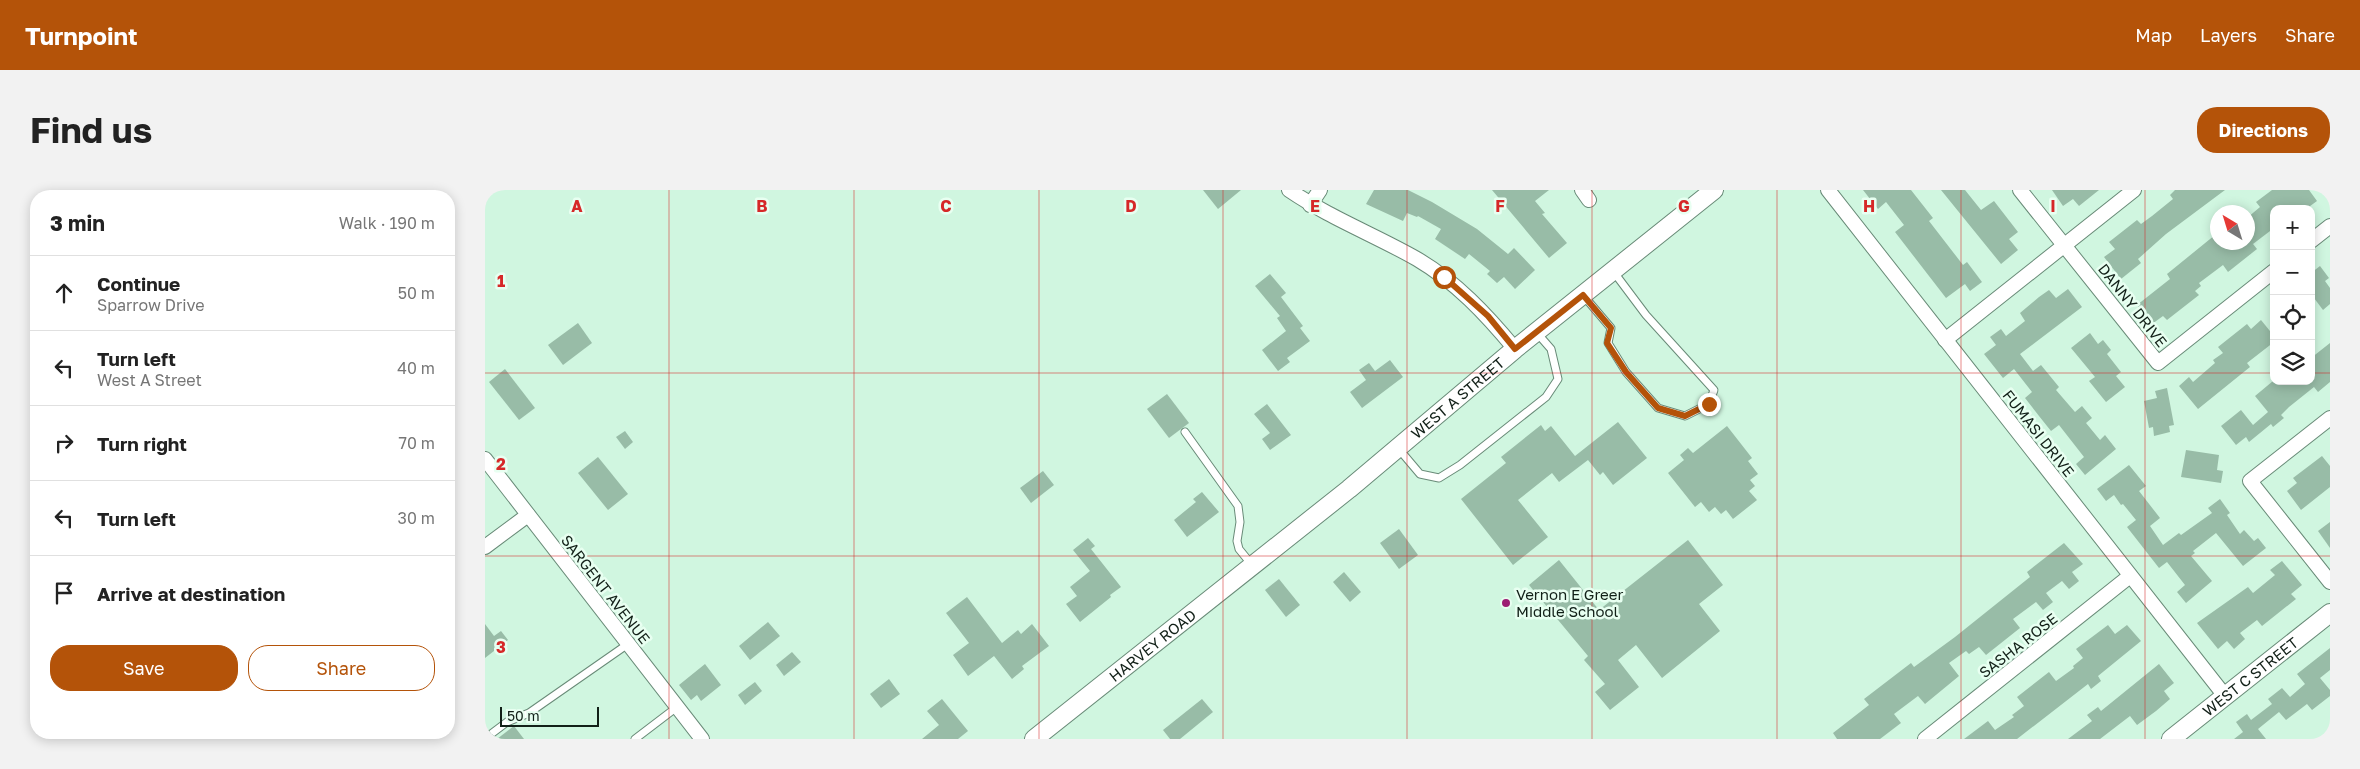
<!DOCTYPE html>
<html lang="en">
<head>
<meta charset="utf-8">
<style>
  body { margin:0; font-family:"Golos Text",sans-serif; background:#f2f2f2; color:#222 }
  .controls { position:absolute; right:15px; top:15px; display:grid; overflow:hidden; border-radius:10px; box-shadow:0 2px 12px #0003 }
  .controls button { width:45px; height:45px; display:grid; place-items:center; padding:0; border:0; border-bottom:1px solid #e0e0e0; background:#fff; color:#222; font:25px sans-serif }
  .compass { position:absolute; left:1725px; top:15px; width:45px; height:45px; border-radius:50%; background:#fff; box-shadow:0 2px 12px #0003; rotate:322deg }
  .scale { position:absolute; left:15px; bottom:12px; width:99px; box-sizing:border-box; padding-left:5px; border:2px solid #122018; border-top:0; font-size:14px; line-height:18px; white-space:nowrap; color:#122018; -webkit-text-stroke:4px #e8fff1; paint-order:stroke }
  .stop { position:absolute; width:15px; height:15px; margin:-11px; border:4px solid #b45309; border-radius:50%; background:#fff }
  .stop.end { background:#b45309; border-color:#fff; box-shadow:0 1px 5px #0008 }
  .list { margin:0; padding:0; list-style:none }
  h2 { display:flex; justify-content:space-between; align-items:center; height:65px; margin:0; padding:0 20px; font-size:21px }
  h2 small { font-size:16px; font-weight:400; color:#767676 }
  .list li { display:grid; grid-template-columns:32px 1fr auto; gap:15px; align-items:center; box-sizing:border-box; height:75px; padding:0 20px; border-top:1px solid #e0e0e0 }
  .list b { display:block; font-size:19px; white-space:nowrap }
  .list p { margin:0; font-size:16px; white-space:nowrap; color:#767676 }
  .list em { font-size:16px; font-style:normal; color:#767676 }
  .actions { display:flex; gap:10px; padding:15px 20px }
  .actions a { flex:1; padding:11px 0; border:1px solid #b45309; border-radius:20px; text-align:center; font-size:18px; color:#b45309 }
  .actions .main { background:#b45309; color:#fff }
  .icon { flex:none; width:28px; height:28px; fill:none; stroke:currentColor; stroke-width:2; stroke-linecap:round; stroke-linejoin:round }
  .map { position:relative; flex:none; width:1845px; height:549px; overflow:hidden; border-radius:20px }
  header { display:flex; align-items:center; gap:30px; box-sizing:border-box; height:70px; padding:0 25px; background:#b45309; color:#fff }
  header strong { font-size:24px }
  nav { display:flex; gap:28px; margin-inline-start:auto; font-size:18px }
  .intro { display:flex; align-items:center; justify-content:space-between; box-sizing:border-box; height:120px; padding:0 30px }
  h1 { margin:0; font-size:35px }
  .button { padding:12px 22px; border-radius:20px; background:#b45309; color:#fff; font-size:18px; font-weight:700 }
  main { display:flex; gap:30px; padding:0 30px }
  aside { flex:1; background:#fff; border-radius:20px; box-shadow:0 2px 12px #0003 }
  .map>svg:first-child { display:block }
  .building { fill:#98bca7 }
  .lines { fill:none; stroke-linecap:round; stroke-linejoin:round }
  .service-casing { stroke:#698b78; stroke-width:9 }
  .minor-casing { stroke:#698b78; stroke-width:16 }
  .tertiary-casing { stroke:#698b78; stroke-width:20 }
  .service { stroke:#fff; stroke-width:7 }
  .minor { stroke:#fff; stroke-width:14 }
  .tertiary { stroke:#fff; stroke-width:18 }
  .route { stroke:#b45309; stroke-width:6 }
  .grid { fill:none; stroke:#d62828; stroke-width:1; stroke-opacity:0.55 }
  .poi-dot { fill:#9c1d73; stroke:#e8fff1; stroke-width:2 }
  .labels { text-anchor:middle; dominant-baseline:central; stroke-width:5; stroke-linejoin:round; paint-order:stroke }
  .street-label { font-size:15px; fill:#122018; stroke:#e8fff1 }
  .poi-label { font-size:15px; fill:#122018; stroke:#e8fff1; text-anchor:start }
  .grid-label { font-size:16px; text-anchor:middle; font-weight:bold; fill:#d62828; stroke:#e8fff1; stroke-width:5; stroke-linejoin:round; paint-order:stroke }
</style>
</head>
<body>
<header>
<strong>Turnpoint</strong>
<nav><a>Map</a><a>Layers</a><a>Share</a></nav>
</header>
<div class="intro"><h1>Find us</h1><a class="button">Directions</a></div>
<main>
<aside>
<h2>3 min<small>Walk · 190 m</small></h2>
<ul class="list">
<li><svg class="icon" aria-label="ahead" viewBox="0 0 24 24"><path d="M12 20V5M6 11l6-6 6 6"/></svg><div><b>Continue</b><p>Sparrow Drive</p></div><em>50 m</em></li>
<li><svg class="icon" aria-label="left" viewBox="0 0 24 24"><path d="M17 20v-9H6M10 6l-5 5 5 5"/></svg><div><b>Turn left</b><p>West A Street</p></div><em>40 m</em></li>
<li><svg class="icon" aria-label="right" viewBox="0 0 24 24"><path d="M7 20v-9h11M14 6l5 5-5 5"/></svg><div><b>Turn right</b></div><em>70 m</em></li>
<li><svg class="icon" aria-label="left" viewBox="0 0 24 24"><path d="M17 20v-9H6M10 6l-5 5 5 5"/></svg><div><b>Turn left</b></div><em>30 m</em></li>
<li><svg class="icon" aria-label="arrive" viewBox="0 0 24 24"><path d="M6 21V4h12l-3 4 3 4H6"/></svg><div><b>Arrive at destination</b></div></li>
</ul>
<div class="actions"><a class="main">Save</a><a>Share</a></div>
</aside>
<div class="map">
<svg width="1845" height="549" viewBox="0 0 1845 549">
  <rect width="100%" height="100%" fill="#d0f6e0"/>
  <g class="building">
    <path d="M718,0H756L733,19Z"/>
    <path d="M889,0H923L947,12L992,39L1023,64L1029,58L1050,80L1030,99L1019,87L1012,93L1002,84L1005,81L984,64L980,69L950,49L956,39L933,26L932,27L922,23L918,31L881,14Z"/>
    <path d="M1007,0H1064L1050,11L1060,23L1057,24L1082,53L1064,68Z"/>
    <path d="M1378,0H1426L1448,28L1444,31L1478,75L1482,72L1497,92L1485,101L1480,94L1461,108L1410,42L1419,35L1401,12L1393,19Z"/>
    <path d="M1456,0H1480L1496,20L1509,11L1533,42L1524,49L1533,60L1516,74Z"/>
    <path d="M1567,0H1614L1594,16L1588,9L1578,16Z"/>
    <path d="M1690,0H1740L1681,44L1653,69L1656,73L1636,89L1619,67L1630,59L1624,52L1652,30L1656,34L1667,26L1688,9L1685,5Z"/>
    <path d="M1787,0H1824L1832,11L1821,19H1789V38L1768,54L1772,59L1743,82L1738,75L1714,93L1716,96L1710,101L1714,105L1682,130L1678,126L1667,134L1652,115L1685,89L1682,84L1730,45L1732,52H1762V28L1775,17L1771,12Z"/>
    <path d="M1835,76L1844,88L1840,91L1845,98V114L1838,120L1826,104V83Z"/>
    <path d="M785,84L801,103L796,107L818,136L815,138L825,151L802,168L805,172L793,181L777,160L801,141L792,128L795,126L770,96Z"/>
    <path d="M1583,99L1597,117L1535,164L1548,181L1556,175L1574,197L1571,200L1590,222L1597,216L1607,228L1601,233L1615,250L1620,245L1631,259L1600,285L1591,274L1599,267L1574,235L1566,241L1554,226L1540,208L1547,202L1529,179L1518,188L1499,164L1511,155L1505,147L1516,139L1521,146L1540,131L1535,123L1554,107L1564,100L1571,108Z"/>
    <path d="M1776,130L1789,146V152L1762,173L1765,177L1713,219L1694,196L1704,187L1708,192L1730,173L1728,170L1738,163L1733,157L1762,134L1766,139Z"/>
    <path d="M93,133L107,153L78,175L63,155Z"/>
    <path d="M1605,143L1613,154L1618,150L1626,160L1622,164L1636,182L1631,186L1640,197L1621,212L1604,191L1610,187L1586,158Z"/>
    <path d="M1845,153V192L1833,202L1829,197L1804,217L1796,225L1799,228L1788,237L1786,234L1764,252L1761,247L1751,255L1736,236L1756,220L1768,235L1783,222L1770,206L1788,191H1826V168Z"/>
    <path d="M905,170L918,187L877,218L865,202L881,190L874,180L884,173L890,181Z"/>
    <path d="M20,179L50,218L34,230L4,192Z"/>
    <path d="M1682,198L1689,235L1684,236L1685,242L1669,246L1668,237L1664,238L1659,211L1672,208L1670,201Z"/>
    <path d="M682,204L704,233L684,248L662,219Z"/>
    <path d="M782,214L806,245L785,260L777,249L785,243L769,224Z"/>
    <path d="M1133,232L1162,268L1128,295L1118,282L1115,285L1103,270L1074,292L1067,283L1033,310L1063,347L1028,375L976,309L1021,273L1016,267L1056,235L1060,241L1066,236L1090,266Z"/>
    <path d="M1242,236L1267,268L1263,271L1273,284L1265,290L1270,296L1264,301L1272,310L1248,329L1241,320L1236,324L1230,317L1224,322L1216,312L1210,317L1183,283L1199,270L1195,265L1203,258L1208,263Z"/>
    <path d="M140,241L148,252L140,259L131,247Z"/>
    <path d="M1701,260L1734,265L1732,280L1738,281L1736,293L1696,287Z"/>
    <path d="M1837,266L1845,276V297L1816,320L1802,301L1812,293L1808,288Z"/>
    <path d="M113,267L143,304L123,320L93,283Z"/>
    <path d="M1644,275L1661,296L1654,301L1675,328L1665,336L1678,355L1694,343L1696,345L1727,323L1723,318L1735,309L1745,323L1742,325L1755,344L1759,340L1769,351L1773,348L1781,358L1758,376L1731,343L1708,361L1710,363L1706,366L1727,391L1701,413L1692,402L1700,395L1682,372L1674,378L1642,337L1651,330L1638,314L1636,315L1629,305L1621,311L1612,299Z"/>
    <path d="M558,281L569,295L546,313L535,298Z"/>
    <path d="M717,302L734,322L702,347L689,330L711,312L708,309Z"/>
    <path d="M1845,332V358L1833,341Z"/>
    <path d="M914,339L933,365L914,379L895,353Z"/>
    <path d="M603,348L610,356L606,359L636,397L625,405L626,407L595,432L581,414L592,406L585,397L605,381L588,360Z"/>
    <path d="M1203,350L1238,395L1214,414L1235,441L1177,488L1151,455L1133,470L1154,497L1125,520L1110,502L1120,494L1099,470L1103,466L1044,395L1074,370L1114,420Z"/>
    <path d="M1579,353L1598,374L1587,382L1594,391L1584,399L1577,391L1561,403L1568,412L1558,420L1551,412L1528,429L1535,438L1501,465L1494,457L1484,464L1481,461L1464,473L1474,486L1440,514L1433,506L1409,524L1416,533L1395,549H1352L1348,543L1384,515L1379,509L1426,473L1429,477L1470,447L1545,387L1542,382Z"/>
    <path d="M1797,371L1817,395L1806,404L1811,409L1777,436L1772,430L1755,443L1760,449L1749,459L1742,451L1733,459L1712,433L1763,397L1768,403L1790,385L1785,380Z"/>
    <path d="M859,382L876,402L865,412L848,392Z"/>
    <path d="M794,389L815,415L801,427L780,400Z"/>
    <path d="M482,407L517,453L533,440L536,444L547,434L564,456L537,476L539,479L527,489L509,466L483,486L468,465L484,453L461,423Z"/>
    <path d="M283,432L295,446L265,470L254,456Z"/>
    <path d="M0,434L9,446L16,441L23,450L0,468Z"/>
    <path d="M1623,435L1630,444L1642,435L1656,451L1613,486L1616,491L1606,499L1603,494L1532,549H1479L1503,531L1510,540L1529,527L1527,525L1539,516L1532,507L1564,482L1571,491L1589,478L1588,476L1598,468L1591,459Z"/>
    <path d="M1845,458V480L1835,488L1845,500V506L1827,520L1822,514L1801,530L1794,522L1773,539L1781,549H1749L1758,542L1751,532L1762,524L1766,530L1787,514L1783,509L1797,498L1805,507L1820,494L1812,484Z"/>
    <path d="M307,462L316,472L299,486L291,475Z"/>
    <path d="M220,474L236,495L216,511L212,505L206,510L194,495Z"/>
    <path d="M1674,474L1689,493L1679,501L1685,509L1671,521L1652,535L1645,526L1615,549H1583L1607,531L1602,525L1613,517L1616,521Z"/>
    <path d="M404,489L415,504L396,518L385,504Z"/>
    <path d="M270,492L277,501L260,515L253,505Z"/>
    <path d="M457,509L483,541L473,549H437L454,535L442,521Z"/>
    <path d="M717,509L728,522L695,549H685L678,540Z"/>
    <path d="M29,536L39,549H12Z"/>
  </g>
  <g class="lines">
    <defs>
      <g id="service">
        <path d="M1098,105L1126,138L1123,153L1141,182L1173,218L1200,226L1224,214L1229,200L1161,125L1128,81"/>
        <path d="M700,242L753,316L755,332L752,351L754,359L767,375"/>
        <path d="M913,258L935,284L954,288L975,275L1061,207L1073,189L1066,159L1052,143"/>
        <path d="M2,547L22,532L44,523L143,454"/>
        <path d="M150,549L192,517"/>
      </g>
      <g id="minor">
        <path d="M804,0C845,28 890,45 932,69C971,92 1001,124 1030,159"/>
        <path d="M1097,0L1104,10"/>
        <path d="M1343,0L1740,506"/>
        <path d="M1535,0L1673,173L1789,81"/>
        <path d="M825,15L835,0"/>
        <path d="M1826,51L1845,36"/>
        <path d="M1460,150L1649,0"/>
        <path d="M1845,228L1765,291L1845,392"/>
        <path d="M0,269L217,549"/>
        <path d="M0,357L43,325"/>
        <path d="M1440,549L1645,386"/>
      </g>
      <g id="tertiary">
        <path id="s1" d="M549,549L864,299L1030,159L1229,0"/>
        <path id="s2" d="M1686,549L1845,423"/>
      </g>
    </defs>
    <use href="#service" class="service-casing"/>
    <use href="#minor" class="minor-casing"/>
    <use href="#tertiary" class="tertiary-casing"/>
    <use href="#service" class="service"/>
    <use href="#minor" class="minor"/>
    <use href="#tertiary" class="tertiary"/>
  </g>
  <g class="lines">
    <path class="route" d="M959,87L1003,126L1030,159L1098,105L1126,138L1122,153L1141,182L1173,218L1200,226L1224,214"/>
  </g>
  <path class="grid" d="M184,0V549M369,0V549M554,0V549M738,0V549M922,0V549M1107,0V549M1292,0V549M1476,0V549M1660,0V549M0,183H1789M1826,183H1845M0,366H1845"/>
  <circle class="poi-dot" cx="1021" cy="413" r="5"/>
  <g class="labels">
    <g class="street-label">
      <text transform="translate(1648 115) rotate(52)">DANNY DRIVE</text>
      <text stroke="none"><textPath href="#s1" startOffset="544">WEST A STREET</textPath></text>
      <text transform="translate(1554 243) rotate(52)">FUMASI DRIVE</text>
      <text transform="translate(121 399) rotate(52)">SARGENT AVENUE</text>
      <text stroke="none"><textPath href="#s1" startOffset="151">HARVEY ROAD</textPath></text>
      <text transform="translate(1533 455) rotate(-38)">SASHA ROSE</text>
      <text stroke="none"><textPath href="#s2" startOffset="101">WEST C STREET</textPath></text>
    </g>
    <g class="poi-label">
      <text x="1031" y="404">Vernon E Greer<tspan x="1031" dy="17">Middle School</tspan></text>
    </g>
  </g>
  <g class="grid-label">
    <text x="92" y="22">A</text>
    <text x="277" y="22">B</text>
    <text x="461" y="22">C</text>
    <text x="646" y="22">D</text>
    <text x="830" y="22">E</text>
    <text x="1015" y="22">F</text>
    <text x="1199" y="22">G</text>
    <text x="1384" y="22">H</text>
    <text x="1568" y="22">I</text>
    <text x="16" y="97">1</text>
    <text x="16" y="280">2</text>
    <text x="16" y="463">3</text>
  </g>
</svg>
<div class="controls">
<button>+</button>
<button>−</button>
<button><svg class="icon" aria-label="locate" viewBox="0 0 24 24"><circle cx="12" cy="12" r="6"/><path d="M12 2v4M12 18v4M2 12h4M18 12h4"/></svg></button>
<button><svg class="icon" aria-label="layers" viewBox="0 0 24 24"><path d="M12 4l9 5-9 5-9-5zM3 14l9 5 9-5"/></svg></button>
</div>
<svg class="compass" viewBox="-18 -18 36 36"><path d="M0-13l5 13h-10z" fill="#e53935"/><path d="M0 13l5-13h-10z" fill="#767676"/></svg>
<div class="scale">50 m</div>
<div class="stop" style="left:959px;top:87px"></div>
<div class="stop end" style="left:1224px;top:214px"></div>
</div>
</main>
</body>
</html>
